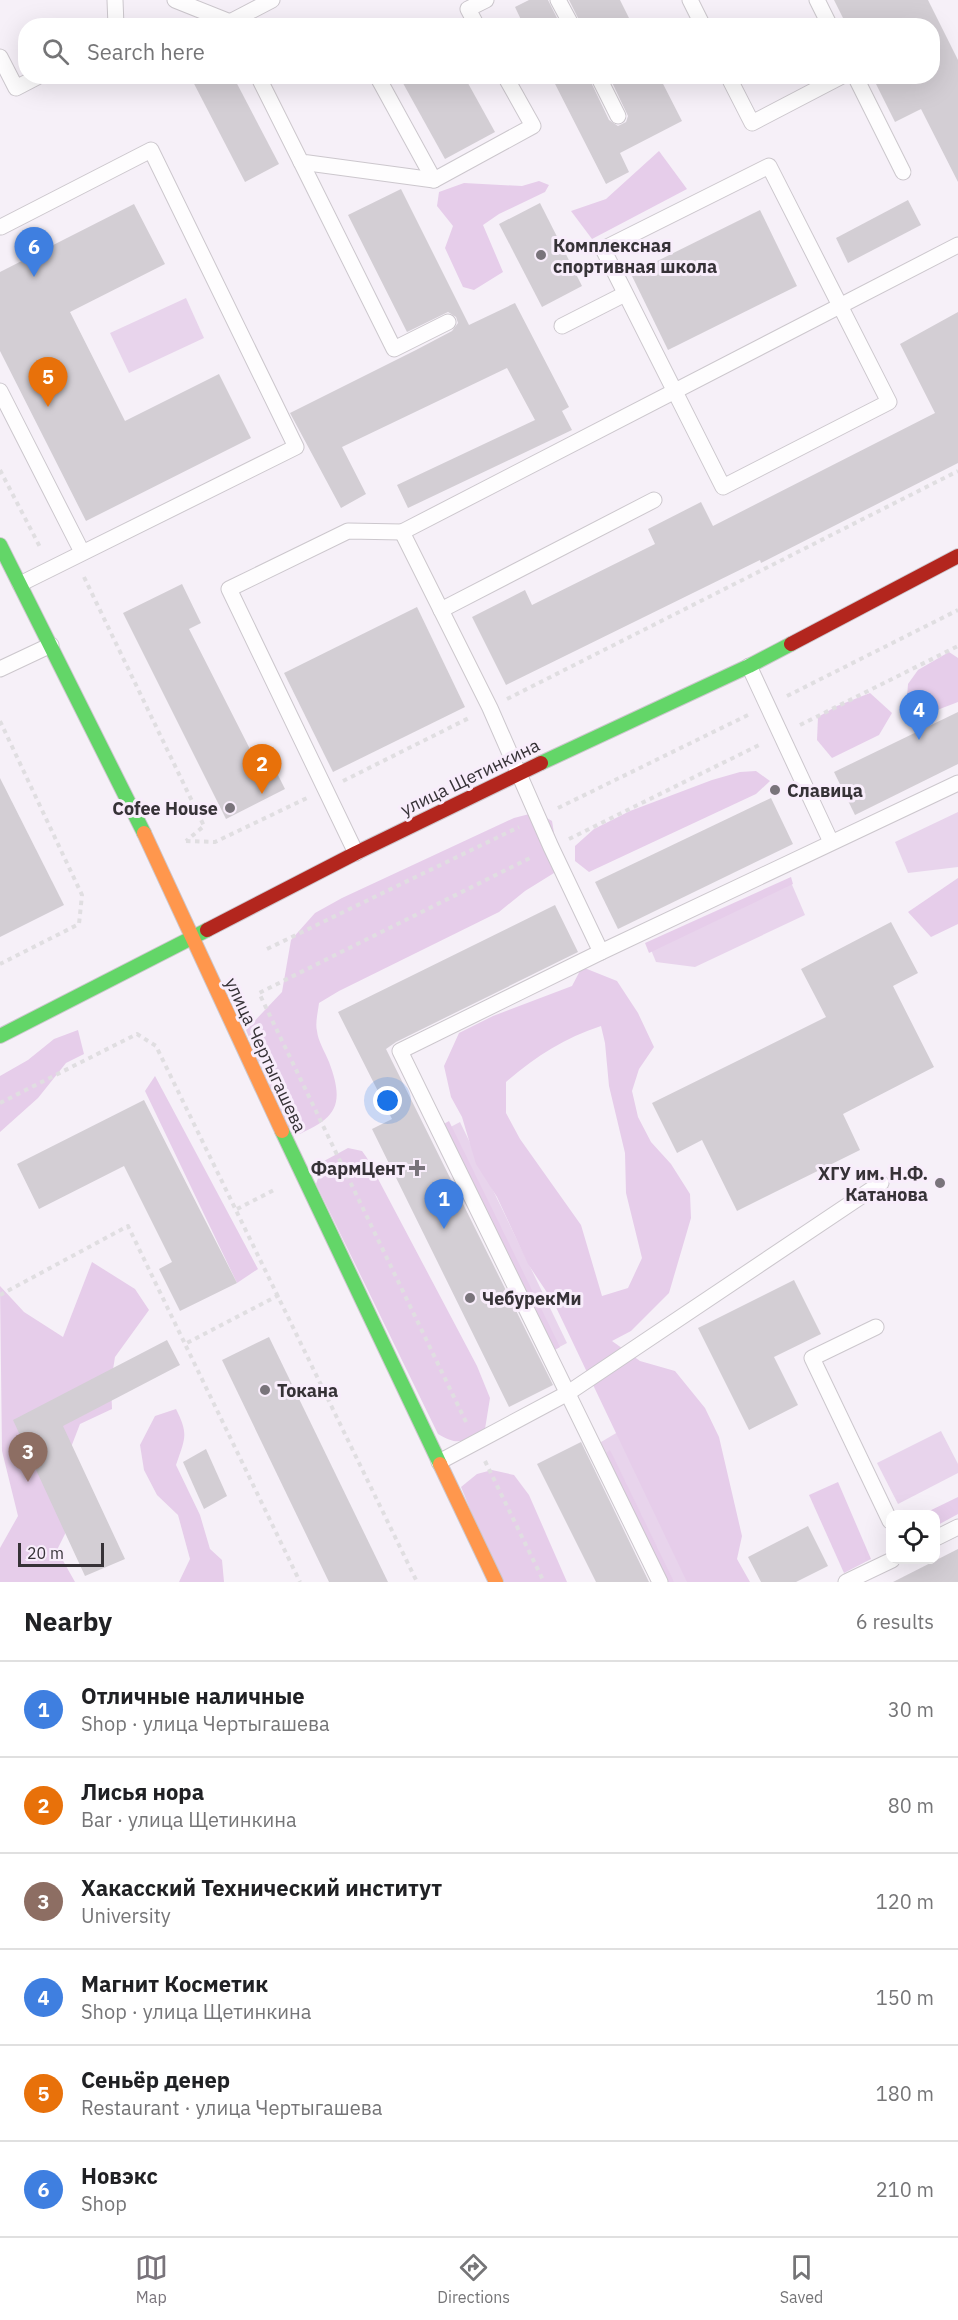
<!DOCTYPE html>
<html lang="en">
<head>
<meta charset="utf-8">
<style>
  body { margin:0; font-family:"IBM Plex Sans",sans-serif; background:#f6f6f6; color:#202124 }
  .controls { position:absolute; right:18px; bottom:18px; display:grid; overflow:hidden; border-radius:12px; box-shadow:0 6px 24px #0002 }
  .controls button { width:54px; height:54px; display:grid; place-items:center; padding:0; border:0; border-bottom:2px solid #e0e0e0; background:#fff; color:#202124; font:30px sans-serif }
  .scale { position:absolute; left:18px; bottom:15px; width:86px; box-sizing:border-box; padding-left:6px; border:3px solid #363237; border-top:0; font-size:16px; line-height:21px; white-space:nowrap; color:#363237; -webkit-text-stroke:4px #f8edfb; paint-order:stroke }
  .you { position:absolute; left:388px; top:1101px; width:21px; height:21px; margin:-15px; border:4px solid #fff; border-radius:50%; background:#1a73e8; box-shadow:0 0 0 9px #1a73e833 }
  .badge { display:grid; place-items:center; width:39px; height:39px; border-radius:50%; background:#79747b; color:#fff; font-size:20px; font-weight:700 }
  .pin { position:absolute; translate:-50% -50px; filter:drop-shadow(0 2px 3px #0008) }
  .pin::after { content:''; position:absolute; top:32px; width:21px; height:18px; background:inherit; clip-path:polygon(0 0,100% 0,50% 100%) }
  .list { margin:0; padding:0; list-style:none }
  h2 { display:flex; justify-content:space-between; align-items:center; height:78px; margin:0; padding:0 24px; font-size:26px }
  h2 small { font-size:20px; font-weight:400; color:#757577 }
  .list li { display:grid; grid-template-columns:39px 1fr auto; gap:18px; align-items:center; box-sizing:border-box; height:96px; padding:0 24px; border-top:2px solid #e0e0e0 }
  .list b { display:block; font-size:22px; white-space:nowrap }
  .list p { margin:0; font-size:20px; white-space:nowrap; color:#757577 }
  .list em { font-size:20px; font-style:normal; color:#757577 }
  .icon { flex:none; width:33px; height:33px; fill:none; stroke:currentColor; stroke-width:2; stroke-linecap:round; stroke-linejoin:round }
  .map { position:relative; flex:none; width:958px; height:1582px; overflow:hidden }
  .search { position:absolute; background:#fff; box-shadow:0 6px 24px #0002; left:18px; right:18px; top:18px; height:66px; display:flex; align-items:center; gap:15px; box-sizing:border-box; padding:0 21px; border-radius:24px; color:#757577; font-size:22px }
  .sheet { height:654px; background:#fff }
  nav { display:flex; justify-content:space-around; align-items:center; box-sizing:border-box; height:84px; border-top:2px solid #e0e0e0; background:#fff; font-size:16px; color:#757577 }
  nav a { display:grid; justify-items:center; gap:3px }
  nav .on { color:#79747b }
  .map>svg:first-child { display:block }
  .green { fill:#e8d4ec }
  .forest { fill:#e6cdea; fill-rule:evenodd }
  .building { fill:#d3ced4 }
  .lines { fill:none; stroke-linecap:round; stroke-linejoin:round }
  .lane-casing { stroke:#ccc7cd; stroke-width:17 }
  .fast-casing { stroke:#ccc7cd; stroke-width:16 }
  .slow-casing { stroke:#ccc7cd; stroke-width:16 }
  .jam-casing { stroke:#ccc7cd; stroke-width:16 }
  .path { stroke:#e0dee1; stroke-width:4; stroke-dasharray:4.5 4.5; stroke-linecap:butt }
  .lane { stroke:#fefdfe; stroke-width:15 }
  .fast { stroke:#63d668; stroke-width:14 }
  .slow { stroke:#ff974d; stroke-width:14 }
  .jam { stroke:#b3261e; stroke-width:14 }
  .poi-dot { fill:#79747b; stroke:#f8edfb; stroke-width:2 }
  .labels { text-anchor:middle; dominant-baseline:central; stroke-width:6; stroke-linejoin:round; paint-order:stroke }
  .poi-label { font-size:18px; font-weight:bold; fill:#363237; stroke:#f8edfb; text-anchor:start }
  .street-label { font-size:18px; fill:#363237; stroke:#f8edfb }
</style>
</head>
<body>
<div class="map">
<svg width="958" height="1582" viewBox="0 0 958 1582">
  <rect width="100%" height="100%" fill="#f6f0f8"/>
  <g class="green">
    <path d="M186,298L204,338L129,373L110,333Z"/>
    <path d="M958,812V867L908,873L895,842Z"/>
    <path d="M790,880L805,915L695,967L656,962L649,945Z"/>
    <path d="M460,1122L567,1343L550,1352L441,1132Z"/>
    <path d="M623,1429L696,1582H664L596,1445Z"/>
    <path d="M941,1431L958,1464V1473L898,1504L877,1463Z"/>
  </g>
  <g class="forest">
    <path d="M659,151L687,189L592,239L571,211L606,199Z"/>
    <path d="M539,181L549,185L545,192L499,214L483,225L503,272L474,290L463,287L445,248L453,226L437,206L439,192L464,183L522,186Z"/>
    <path d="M949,652L958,658V702L919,717L906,710L908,684L918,670Z"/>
    <path d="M870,693L892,713L879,735L832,758L817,740L818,717L837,706Z"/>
    <path d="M756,771L770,781L756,794L589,872L575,861V846L594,829L630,811L712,780L740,772Z"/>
    <path d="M537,812L552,821L556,845L554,873L525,891L499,912L339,991L319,1003C318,1012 315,1023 317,1031C318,1041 325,1052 329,1062C347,1109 333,1120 290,1138L246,1030L282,992L291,940L315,913L342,898L514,818Z"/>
    <path d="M791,877L793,884L649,953L645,943Z"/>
    <path d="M958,878V924L931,937L908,912Z"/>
    <path d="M582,967L617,981L638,1013L654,1047L639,1069L632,1091L638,1117L651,1142L671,1164L690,1194L691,1218L669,1293L631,1331L612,1341L640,1361L675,1371L705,1408L719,1437L742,1536L737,1559L750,1582H687L554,1303L528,1264L497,1197L476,1164L462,1117L451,1097L444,1066L459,1033L493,1016L572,986ZM601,1026L605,1043L609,1086L625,1153L626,1193L642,1258L628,1288L602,1296L581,1225L520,1139L506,1113V1082C535,1057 564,1038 601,1026Z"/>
    <path d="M78,1030L84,1054L66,1063L38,1098L0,1132V1076L28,1060L54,1039Z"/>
    <path d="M155,1076L258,1269L237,1283L145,1091Z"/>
    <path d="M449,1121L560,1347L548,1354L435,1129Z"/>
    <path d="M348,1148L362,1151L367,1158L477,1366L490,1398L485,1429C466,1441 459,1447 438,1434L316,1184L324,1161Z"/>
    <path d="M92,1262L135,1289L149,1310L115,1357L111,1382L112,1409L80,1424L68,1455L77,1510L57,1550L75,1582H0V1548L18,1516L2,1451L0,1286L24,1312L63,1337Z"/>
    <path d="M176,1409C189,1435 185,1438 176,1465L200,1515L210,1549L222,1560L224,1582H179L190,1559L178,1515L157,1495L144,1470L140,1445L155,1416Z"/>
    <path d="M610,1450L674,1582H661L599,1459Z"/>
    <path d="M492,1470L514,1475L529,1495L567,1582H500L461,1487L477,1474Z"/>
    <path d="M838,1482L871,1559L844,1573L809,1495Z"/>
    <path d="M958,1497V1514L936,1526V1514H923Z"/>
  </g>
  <g class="building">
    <path d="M529,0H548L561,26H524L515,7Z"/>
    <path d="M569,0H620L633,26H582Z"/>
    <path d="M834,0H928L958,60V182L921,109L895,122L872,76H933V26H847Z"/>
    <path d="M190,76H233L279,164L245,182Z"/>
    <path d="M399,76H464L495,132L445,159Z"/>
    <path d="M551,76H588L609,120L618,126L626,122L628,116L609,76H659L682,121L620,153L629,172L606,184Z"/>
    <path d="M401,189L469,325L515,303L569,407L562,411L572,430L408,508L397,485L535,420L507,368L342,447L366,494L341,508L290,413L416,350L452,331L458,323L456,317L448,312L407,332L348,215Z"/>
    <path d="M908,200L921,225L848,263L836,238Z"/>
    <path d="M540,203L582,286L542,307L499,224Z"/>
    <path d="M134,204L165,264L70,312L125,421L219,374L251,438L86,521L0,351V272Z"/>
    <path d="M760,210L797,286L668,350L631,274Z"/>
    <path d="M958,312V463L761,563L760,560L506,685L472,617L525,590L532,605L655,544L648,529L701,502L713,526L935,413L900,344Z"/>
    <path d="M182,584L201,623L189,629L255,759L267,753L285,789L226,819L123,613Z"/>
    <path d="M417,607L465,707L333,772L284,673Z"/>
    <path d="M958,712V764L855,815L834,772Z"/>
    <path d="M0,778L64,905L0,937Z"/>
    <path d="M771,798L793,844L618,929L595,882Z"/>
    <path d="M555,905L578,952L396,1042L386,1049L553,1385L509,1407L372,1129L392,1119L338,1012Z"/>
    <path d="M891,922L918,973L893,986L934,1067L843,1114L860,1150L737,1211L702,1140L677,1153L652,1103L826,1017L801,969Z"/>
    <path d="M144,1100L237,1283L180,1311L159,1269L172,1262L124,1166L39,1209L17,1164Z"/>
    <path d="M794,1280L821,1334L774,1357L798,1405L749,1430L698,1328Z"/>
    <path d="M269,1337L388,1582H329L222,1360Z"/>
    <path d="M167,1340L180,1365L63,1426L125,1559L85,1576L13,1420Z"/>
    <path d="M581,1442L649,1582H596L537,1464Z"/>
    <path d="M206,1449L227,1496L204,1509L183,1462Z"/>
    <path d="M808,1526L828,1566L796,1582H761L748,1557Z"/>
    <path d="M958,1549V1582H893Z"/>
  </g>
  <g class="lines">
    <defs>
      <g id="lane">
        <path d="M115,0L116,26"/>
        <path d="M175,0L230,22L232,26"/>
        <path d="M558,0L572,26"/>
        <path d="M690,0L703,26"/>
        <path d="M817,0L830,26"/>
        <path d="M230,22L272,0"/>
        <path d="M477,26L468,9L486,0"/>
        <path d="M0,57L16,88L39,76"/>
        <path d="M258,76L301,162L434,180L533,126L505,76"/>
        <path d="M377,76L434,180"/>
        <path d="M598,76L618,116"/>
        <path d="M728,76L752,123L842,76"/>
        <path d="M855,76L903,172"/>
        <path d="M301,162L394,349L448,322"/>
        <path d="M769,166L889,402L723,487L603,249Z"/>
        <path d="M1,227L151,150L296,447L20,584"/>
        <path d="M562,326L625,294"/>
        <path d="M0,391L82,552"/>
        <path d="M441,610L654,500"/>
        <path d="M749,666L831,842"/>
        <path d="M0,669L51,645"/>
        <path d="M356,853L229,589L348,531L402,532"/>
        <path d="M601,952L551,847L490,708L402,532L958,245"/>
        <path d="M876,1327L812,1358L890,1521"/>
        <path d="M439,1462L568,1393L881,1183"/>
        <path d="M936,1538L958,1527"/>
        <path d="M660,1582L400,1051L601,952L958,783"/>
        <path d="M846,1582L892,1560"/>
      </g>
      <g id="fast">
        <path d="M0,545L144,833"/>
        <path d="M541,763L749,666L791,644"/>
        <path d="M0,1036L207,930"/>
        <path d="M282,1131L440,1464"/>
      </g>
      <g id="slow">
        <path d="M144,833L282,1131"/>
        <path d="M440,1464L496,1582"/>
      </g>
      <g id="jam">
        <path d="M791,644L958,556"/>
        <path d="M207,930L356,853L541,763"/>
      </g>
    </defs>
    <use href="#lane" class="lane-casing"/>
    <use href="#fast" class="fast-casing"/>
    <use href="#slow" class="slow-casing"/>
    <use href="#jam" class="jam-casing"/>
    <g class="path">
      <path d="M0,470L41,549"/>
      <path d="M84,577L204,826L186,841"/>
      <path d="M787,696L958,610"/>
      <path d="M507,699L958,471"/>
      <path d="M0,721L82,895L79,924L0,964"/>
      <path d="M800,725L958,646"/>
      <path d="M343,781L471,717"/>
      <path d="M558,808L748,715"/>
      <path d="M569,839L761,744"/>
      <path d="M186,841L215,842L307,798"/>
      <path d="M267,949L519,827"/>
      <path d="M0,1103L137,1034L156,1046L417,1582"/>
      <path d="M237,1209L276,1189"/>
      <path d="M0,1295L128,1226L185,1344"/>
      <path d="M279,1295L185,1344L300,1582"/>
      <path d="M466,1422L259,993L532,857"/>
      <path d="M485,1461L544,1582"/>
    </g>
    <use href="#lane" class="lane"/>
    <use href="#fast" class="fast"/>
    <use href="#slow" class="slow"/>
    <use href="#jam" class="jam"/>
  </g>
  <g class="poi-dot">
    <circle cx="541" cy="255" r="6"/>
    <circle cx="775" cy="790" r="6"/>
    <circle cx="230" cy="808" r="6"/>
    <path d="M414 1159h6v6h6v6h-6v6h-6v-6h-6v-6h6z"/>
    <circle cx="940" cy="1183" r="6"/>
    <circle cx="470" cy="1298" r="6"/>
    <circle cx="265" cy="1390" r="6"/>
  </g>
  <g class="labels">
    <g class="poi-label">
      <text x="553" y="245">Комплексная<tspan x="553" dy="21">спортивная школа</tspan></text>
      <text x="787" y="790">Славица</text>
      <text x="218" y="808" text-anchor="end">Cofee House</text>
      <text x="405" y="1168" text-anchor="end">ФармЦент</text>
      <text x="928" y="1173" text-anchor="end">ХГУ им. Н.Ф.<tspan x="928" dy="21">Катанова</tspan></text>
      <text x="482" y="1298">ЧебурекМи</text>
      <text x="277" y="1390">Токана</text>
    </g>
    <g class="street-label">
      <text transform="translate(470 777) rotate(-26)">улица Щетинкина</text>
      <text transform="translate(266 1055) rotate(65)">улица Чертыгашева</text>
    </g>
  </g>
</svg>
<div class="controls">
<button><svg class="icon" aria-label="locate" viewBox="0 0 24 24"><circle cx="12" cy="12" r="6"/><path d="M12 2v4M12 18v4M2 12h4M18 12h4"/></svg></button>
</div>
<div class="scale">20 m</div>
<div class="you"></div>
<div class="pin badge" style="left:444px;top:1229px;background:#3f7fe0">1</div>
<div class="pin badge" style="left:262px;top:794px;background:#e8710a">2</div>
<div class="pin badge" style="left:28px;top:1482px;background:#8d6e63">3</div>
<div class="pin badge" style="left:919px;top:740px;background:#3f7fe0">4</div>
<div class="pin badge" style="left:48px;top:407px;background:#e8710a">5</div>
<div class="pin badge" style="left:34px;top:277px;background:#3f7fe0">6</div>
<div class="search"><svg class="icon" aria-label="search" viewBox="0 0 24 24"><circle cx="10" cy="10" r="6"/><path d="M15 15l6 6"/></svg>Search here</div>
</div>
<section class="sheet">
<h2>Nearby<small>6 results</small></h2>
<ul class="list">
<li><span class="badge" style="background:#3f7fe0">1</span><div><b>Отличные наличные</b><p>Shop · улица Чертыгашева</p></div><em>30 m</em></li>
<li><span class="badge" style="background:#e8710a">2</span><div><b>Лисья нора</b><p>Bar · улица Щетинкина</p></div><em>80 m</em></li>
<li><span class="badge" style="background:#8d6e63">3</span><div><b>Хакасский Технический институт</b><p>University</p></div><em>120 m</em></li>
<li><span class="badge" style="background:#3f7fe0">4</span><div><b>Магнит Косметик</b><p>Shop · улица Щетинкина</p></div><em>150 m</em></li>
<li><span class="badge" style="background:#e8710a">5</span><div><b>Сеньёр денер</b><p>Restaurant · улица Чертыгашева</p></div><em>180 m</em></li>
<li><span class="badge" style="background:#3f7fe0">6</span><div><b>Новэкс</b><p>Shop</p></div><em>210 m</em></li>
</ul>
</section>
<nav>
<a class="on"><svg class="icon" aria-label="map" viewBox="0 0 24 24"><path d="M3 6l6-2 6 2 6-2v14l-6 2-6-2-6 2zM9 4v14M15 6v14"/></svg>Map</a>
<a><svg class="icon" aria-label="directions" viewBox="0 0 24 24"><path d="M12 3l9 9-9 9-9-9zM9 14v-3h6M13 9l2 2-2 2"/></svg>Directions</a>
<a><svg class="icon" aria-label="saved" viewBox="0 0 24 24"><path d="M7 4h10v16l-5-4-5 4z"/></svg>Saved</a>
</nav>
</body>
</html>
